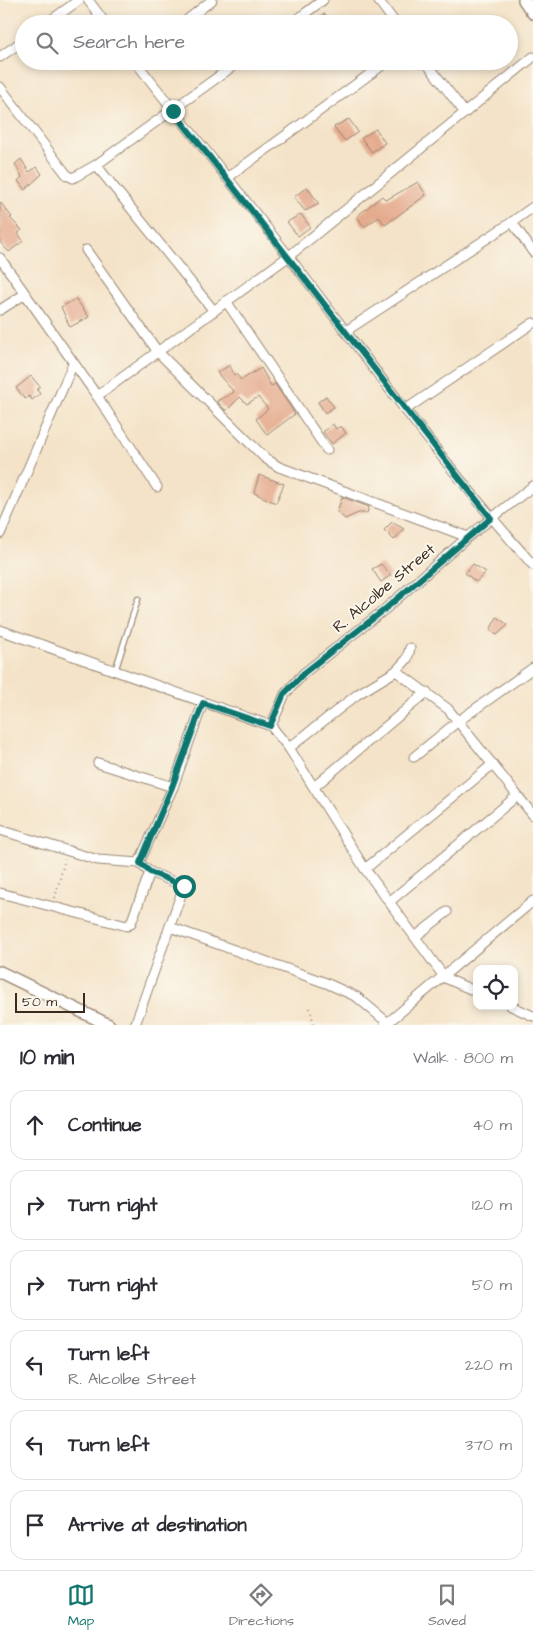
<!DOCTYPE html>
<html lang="en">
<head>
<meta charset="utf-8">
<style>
  body { margin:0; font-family:"Architects Daughter",sans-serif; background:#f2f2f3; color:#2b2b33 }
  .controls { position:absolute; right:15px; bottom:15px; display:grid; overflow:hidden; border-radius:10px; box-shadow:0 2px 8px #0003 }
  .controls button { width:45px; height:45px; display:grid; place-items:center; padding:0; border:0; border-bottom:1px solid #e1e1e2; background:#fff; color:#2b2b33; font:25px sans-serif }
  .scale { position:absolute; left:15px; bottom:12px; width:70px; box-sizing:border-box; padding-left:5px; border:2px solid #3b2a1e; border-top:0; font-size:14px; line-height:18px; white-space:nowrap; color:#3b2a1e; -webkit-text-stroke:4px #fbf7ec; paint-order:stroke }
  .stop { position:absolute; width:15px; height:15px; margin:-11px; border:4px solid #0f766e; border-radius:50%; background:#fff }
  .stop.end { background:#0f766e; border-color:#fff; box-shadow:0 1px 5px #0008 }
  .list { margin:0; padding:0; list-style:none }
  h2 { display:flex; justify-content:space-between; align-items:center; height:65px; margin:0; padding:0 20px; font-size:21px }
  h2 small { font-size:16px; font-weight:400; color:#7c7c81 }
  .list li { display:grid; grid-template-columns:32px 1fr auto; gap:15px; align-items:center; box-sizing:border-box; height:70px; margin:0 10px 10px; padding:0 10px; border:1px solid #e1e1e2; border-radius:15px }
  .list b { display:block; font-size:19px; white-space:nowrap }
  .list p { margin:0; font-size:16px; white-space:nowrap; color:#7c7c81 }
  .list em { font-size:16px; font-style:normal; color:#7c7c81 }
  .icon { flex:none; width:28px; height:28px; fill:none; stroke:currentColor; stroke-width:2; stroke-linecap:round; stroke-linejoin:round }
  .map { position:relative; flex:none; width:533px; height:1025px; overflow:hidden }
  .search { position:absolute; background:#fff; box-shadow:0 2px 8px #0003; left:15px; right:15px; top:15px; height:55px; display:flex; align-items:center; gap:12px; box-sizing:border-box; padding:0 18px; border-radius:28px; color:#7c7c81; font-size:19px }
  .sheet { height:545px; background:#fff }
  nav { display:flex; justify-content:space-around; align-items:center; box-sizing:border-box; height:70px; border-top:1px solid #e1e1e2; background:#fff; font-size:14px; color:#7c7c81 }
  nav a { display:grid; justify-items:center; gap:2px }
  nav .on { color:#0f766e }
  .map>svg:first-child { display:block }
  .building { fill:#e5ab8e }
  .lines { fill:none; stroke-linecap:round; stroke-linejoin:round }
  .service-casing { stroke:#988673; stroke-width:7 }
  .minor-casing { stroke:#988673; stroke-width:11 }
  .tertiary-casing { stroke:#988673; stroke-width:14 }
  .path { stroke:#988673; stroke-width:2; stroke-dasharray:1 4; stroke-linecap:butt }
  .service { stroke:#fff; stroke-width:4.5 }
  .minor { stroke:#fff; stroke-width:9 }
  .tertiary { stroke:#fff; stroke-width:11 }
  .route { stroke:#0f766e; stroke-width:6 }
  .labels { text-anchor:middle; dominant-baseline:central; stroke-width:4; stroke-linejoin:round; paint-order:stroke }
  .street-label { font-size:16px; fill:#3b2a1e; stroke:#fbf7ec }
</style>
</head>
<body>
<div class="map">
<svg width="533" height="1025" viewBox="0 0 533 1025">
  <rect width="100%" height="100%" fill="#fbf7ec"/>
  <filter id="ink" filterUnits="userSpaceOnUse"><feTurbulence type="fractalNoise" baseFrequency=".02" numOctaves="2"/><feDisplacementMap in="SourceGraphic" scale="10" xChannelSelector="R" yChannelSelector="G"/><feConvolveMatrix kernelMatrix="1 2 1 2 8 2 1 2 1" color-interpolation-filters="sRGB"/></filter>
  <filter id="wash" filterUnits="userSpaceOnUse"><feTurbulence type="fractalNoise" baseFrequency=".0096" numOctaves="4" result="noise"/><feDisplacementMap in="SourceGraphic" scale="20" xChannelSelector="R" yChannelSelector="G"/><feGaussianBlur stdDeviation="1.12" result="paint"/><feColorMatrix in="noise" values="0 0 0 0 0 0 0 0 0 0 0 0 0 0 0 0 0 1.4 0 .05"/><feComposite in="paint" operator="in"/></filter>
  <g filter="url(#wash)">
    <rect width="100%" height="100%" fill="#f4e3c8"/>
    <g id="blocks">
      <g class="building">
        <path d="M325,14L332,24H307Z"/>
        <path d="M349,119L358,132L345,141L334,127Z"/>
        <path d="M376,129L385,143L372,152L361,138Z"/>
        <path d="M21,159L29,172L37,167L42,174L25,190L18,181L22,177L15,164Z"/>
        <path d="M418,182L426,195L385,225L379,217L364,227L357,216L382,196L386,200Z"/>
        <path d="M307,187L319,204L305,211L294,197Z"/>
        <path d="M0,202L12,217L10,218L22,230L18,233L23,241L9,252L0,242Z"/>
        <path d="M301,214L310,227L298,236L287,222Z"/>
        <path d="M76,299L89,317L70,327L61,307Z"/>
        <path d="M230,365L234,375L236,374L241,380L261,368L271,386L275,384L295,414L267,435L256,419L268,409L258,397L247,404L240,397L226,411L217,401L234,392L217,373Z"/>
        <path d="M31,376L40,387L37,390L40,394L32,400L29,396L25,399L16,388Z"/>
        <path d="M326,396L334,407L325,413L318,402Z"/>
        <path d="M333,424L336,429L341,426L346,433L332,444L323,432Z"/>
        <path d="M259,475L284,484L276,503L254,493Z"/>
        <path d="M342,497L369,507L367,513H358L345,519L337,512Z"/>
        <path d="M392,522L404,529L394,540L384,530Z"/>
        <path d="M381,564L391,575L381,582L372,569Z"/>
        <path d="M473,564L486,572L476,582L465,573Z"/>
        <path d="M497,617L508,625L497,635L490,630Z"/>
      </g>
    </g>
  </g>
  <g filter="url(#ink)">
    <use href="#blocks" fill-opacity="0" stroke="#988673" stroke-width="1"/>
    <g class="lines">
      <defs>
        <path id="service" d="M115,671L138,599"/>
        <g id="minor">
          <path d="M88,0L106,24"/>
          <path d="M378,0L396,24"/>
          <path d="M46,24L79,0"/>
          <path d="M182,24L212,0"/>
          <path d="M291,24L323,0"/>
          <path d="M0,57L24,40"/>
          <path d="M135,61C186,127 239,191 289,257C369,361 445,467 533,565"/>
          <path d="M425,61L465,113"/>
          <path d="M0,87L67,175L73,178L96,165L240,61"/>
          <path d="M96,165L214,311"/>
          <path d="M227,178L388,61"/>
          <path d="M533,207L512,222L533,252"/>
          <path d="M86,250L158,352L265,458L279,467L468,537"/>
          <path d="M0,258L97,396L157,487"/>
          <path d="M226,301L327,450"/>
          <path d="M0,310L25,294"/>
          <path d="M346,331L512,222"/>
          <path d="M97,396L289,256L533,57"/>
          <path d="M405,410L533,323"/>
          <path d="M0,534L73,364"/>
          <path d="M0,630L271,726L289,748L365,869L445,978L477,992"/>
          <path d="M396,671L448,709L533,815"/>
          <path d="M271,726L285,694L304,673L384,610L468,537L533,486"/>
          <path d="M289,748L358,694L396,671L407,659L410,648"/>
          <path d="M414,757L457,722L533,668"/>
          <path d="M98,763L173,787"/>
          <path d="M314,787L427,692"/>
          <path d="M0,830L98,860L139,863L150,872L184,886L135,1025"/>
          <path d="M139,863L173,787L203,703"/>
          <path d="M365,869L493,764"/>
          <path d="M0,893L127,926L131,923L150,872"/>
          <path d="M389,902L517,796"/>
          <path d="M170,927L326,983L357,997L388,1023"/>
          <path d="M415,937L447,912"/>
          <path d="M511,1006L533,1016"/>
          <path d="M385,1025L533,901"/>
        </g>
        <g id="tertiary">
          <path d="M524,0L533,13"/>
          <path d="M0,972L109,1025"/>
        </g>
      </defs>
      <use href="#service" class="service-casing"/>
      <use href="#minor" class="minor-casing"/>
      <use href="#tertiary" class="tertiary-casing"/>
      <g class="path">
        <path d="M55,898L65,859"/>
        <path d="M310,1008L314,1025"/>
      </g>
      <use href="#service" class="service"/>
      <use href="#minor" class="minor"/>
      <use href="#tertiary" class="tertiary"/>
    </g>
  </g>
  <g class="lines" filter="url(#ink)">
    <path class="route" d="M173,111C281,245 383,383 491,518L384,610L304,673L284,694L270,726L203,703L172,787L140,863L150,872L184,886"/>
  </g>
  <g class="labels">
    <g class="street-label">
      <text transform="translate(384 588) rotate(-40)">R. Alcolbe Street</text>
    </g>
  </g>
</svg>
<div class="controls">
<button><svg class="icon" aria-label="locate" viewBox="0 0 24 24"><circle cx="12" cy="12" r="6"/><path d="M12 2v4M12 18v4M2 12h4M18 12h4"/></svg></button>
</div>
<div class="scale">50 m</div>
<div class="stop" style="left:184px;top:886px"></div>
<div class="stop end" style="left:173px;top:111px"></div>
<div class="search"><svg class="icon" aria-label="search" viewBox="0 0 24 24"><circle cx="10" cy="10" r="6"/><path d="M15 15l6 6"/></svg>Search here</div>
</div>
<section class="sheet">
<h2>10 min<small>Walk · 800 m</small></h2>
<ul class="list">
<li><svg class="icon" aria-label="ahead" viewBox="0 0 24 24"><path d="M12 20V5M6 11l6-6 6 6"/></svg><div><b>Continue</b></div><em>40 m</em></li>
<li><svg class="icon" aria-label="right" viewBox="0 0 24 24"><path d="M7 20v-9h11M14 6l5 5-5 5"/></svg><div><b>Turn right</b></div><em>120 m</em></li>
<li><svg class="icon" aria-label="right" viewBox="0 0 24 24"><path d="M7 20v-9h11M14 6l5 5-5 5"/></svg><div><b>Turn right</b></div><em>50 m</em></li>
<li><svg class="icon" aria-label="left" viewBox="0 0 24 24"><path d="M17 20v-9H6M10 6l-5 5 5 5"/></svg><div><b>Turn left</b><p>R. Alcolbe Street</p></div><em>220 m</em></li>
<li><svg class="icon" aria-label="left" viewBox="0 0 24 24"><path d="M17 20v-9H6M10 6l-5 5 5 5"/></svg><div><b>Turn left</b></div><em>370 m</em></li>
<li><svg class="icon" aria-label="arrive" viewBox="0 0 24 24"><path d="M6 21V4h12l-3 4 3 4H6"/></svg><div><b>Arrive at destination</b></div></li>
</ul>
</section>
<nav>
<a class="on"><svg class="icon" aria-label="map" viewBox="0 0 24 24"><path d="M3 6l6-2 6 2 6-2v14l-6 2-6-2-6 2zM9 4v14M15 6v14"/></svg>Map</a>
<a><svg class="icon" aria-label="directions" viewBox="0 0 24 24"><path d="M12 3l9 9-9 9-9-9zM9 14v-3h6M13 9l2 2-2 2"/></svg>Directions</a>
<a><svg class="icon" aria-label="saved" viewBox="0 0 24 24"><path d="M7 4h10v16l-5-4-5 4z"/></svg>Saved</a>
</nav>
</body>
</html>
